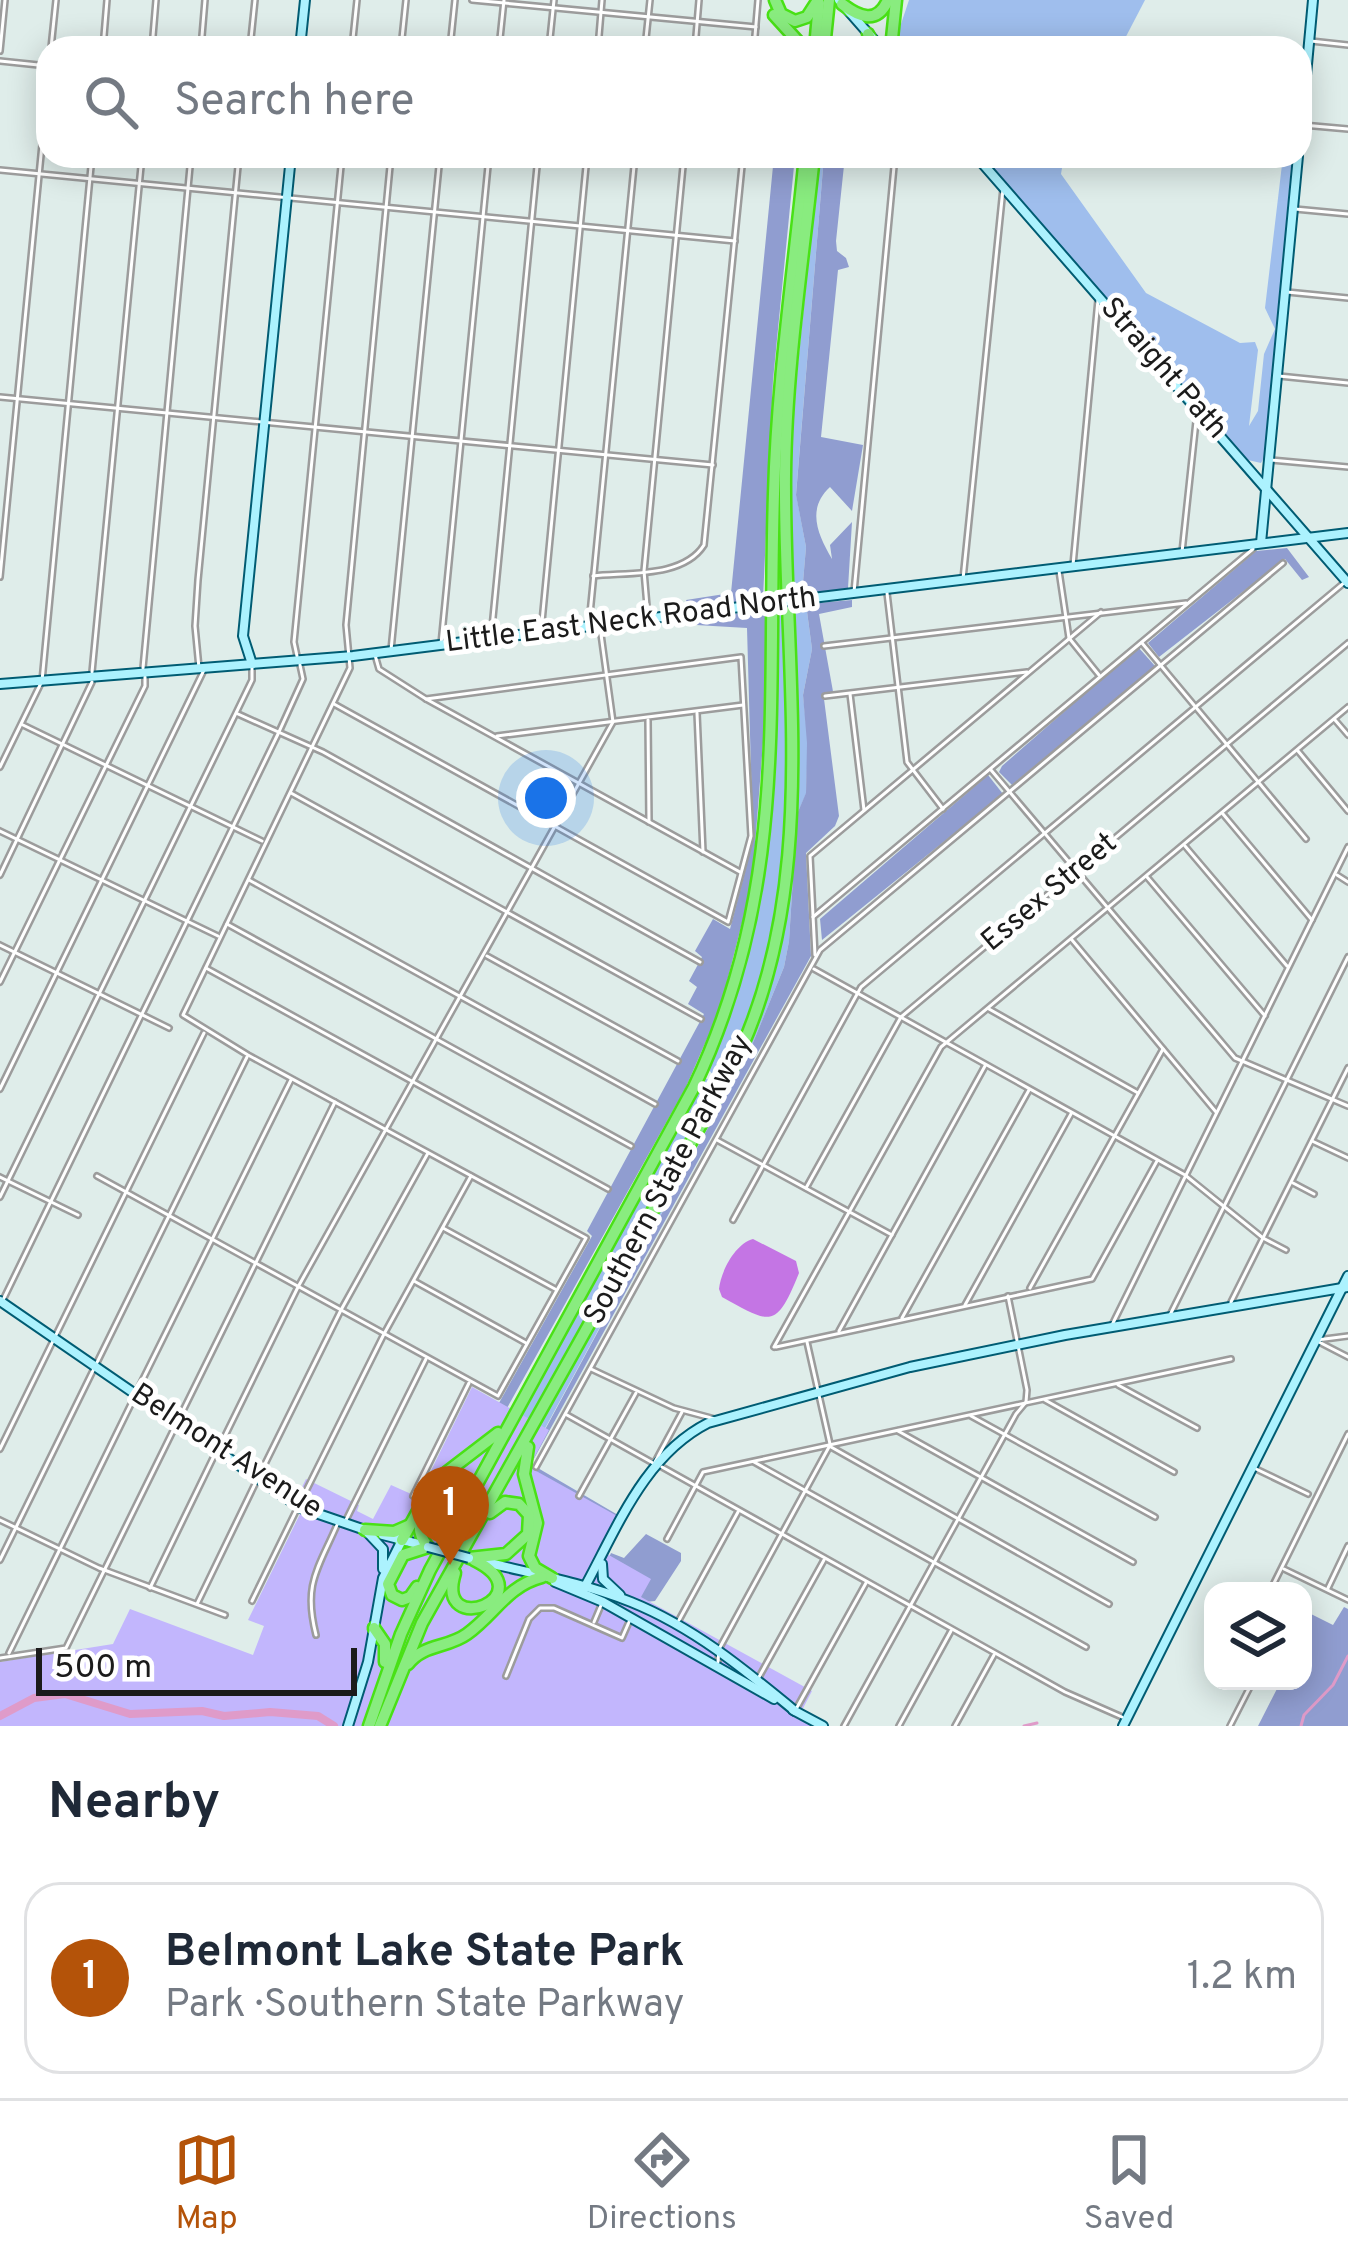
<!DOCTYPE html>
<html lang="en">
<head>
<meta charset="utf-8">
<style>
  body { margin:0; font-family:Overpass,sans-serif; background:#f6f6f7; color:#1f2937 }
  .controls { position:absolute; right:36px; bottom:36px; display:grid; overflow:hidden; border-radius:24px; box-shadow:0 6px 30px #0003 }
  .controls button { width:108px; height:108px; display:grid; place-items:center; padding:0; border:0; border-bottom:3px solid #e0e1e3; background:#fff; color:#1f2937; font:60px sans-serif }
  .scale { position:absolute; left:36px; bottom:30px; width:321px; box-sizing:border-box; padding-left:12px; border:6px solid #1b1b1b; border-top:0; font-size:33px; line-height:42px; white-space:nowrap; color:#1b1b1b; -webkit-text-stroke:9px #fff; paint-order:stroke }
  .you { position:absolute; left:546px; top:798px; width:42px; height:42px; margin:-30px; border:9px solid #fff; border-radius:50%; background:#1a73e8; box-shadow:0 0 0 18px #1a73e833 }
  .badge { display:grid; place-items:center; width:78px; height:78px; border-radius:50%; background:#b45309; color:#fff; font-size:39px; font-weight:700 }
  .pin { position:absolute; translate:-50% -99px; filter:drop-shadow(0 3px 6px #0008) }
  .pin::after { content:''; position:absolute; top:63px; width:42px; height:36px; background:inherit; clip-path:polygon(0 0,100% 0,50% 100%) }
  .list { margin:0; padding:0; list-style:none }
  h2 { display:flex; justify-content:space-between; align-items:center; height:156px; margin:0; padding:0 48px; font-size:51px }
  h2 small { font-size:39px; font-weight:400; color:#747a83 }
  .list li { display:grid; grid-template-columns:78px 1fr auto; gap:36px; align-items:center; box-sizing:border-box; height:192px; margin:0 24px 24px; padding:0 24px; border:3px solid #e0e1e3; border-radius:36px }
  .list b { display:block; font-size:45px; white-space:nowrap }
  .list p { margin:0; font-size:39px; white-space:nowrap; color:#747a83 }
  .list em { font-size:39px; font-style:normal; color:#747a83 }
  .icon { flex:none; width:66px; height:66px; fill:none; stroke:currentColor; stroke-width:2; stroke-linecap:round; stroke-linejoin:round }
  .map { position:relative; flex:none; width:1348px; height:1726px; overflow:hidden }
  .search { position:absolute; background:#fff; box-shadow:0 6px 30px #0003; left:36px; right:36px; top:36px; height:132px; display:flex; align-items:center; gap:30px; box-sizing:border-box; padding:0 42px; border-radius:36px; color:#747a83; font-size:45px }
  .sheet { height:372px; background:#fff }
  nav { display:flex; justify-content:space-around; align-items:center; box-sizing:border-box; height:168px; border-top:3px solid #e0e1e3; background:#fff; font-size:33px; color:#747a83 }
  nav a { display:grid; justify-items:center; gap:6px }
  nav .on { color:#b45309 }
  .map>svg:first-child { display:block }
  .grass { fill:#9fbeed }
  .forest { fill:#909dd0 }
  .park { fill:#c2b6fd }
  .pitch { fill:#c475e4 }
  .lines { fill:none; stroke-linecap:round; stroke-linejoin:round }
  .stream { stroke:#df9bc9; stroke-width:3 }
  .river { stroke:#df9bc9; stroke-width:8 }
  .street-casing { stroke:#9c9c9c; stroke-width:8 }
  .secondary-casing { stroke:#005c73; stroke-width:12 }
  .highway-casing { stroke:#49e116; stroke-width:15 }
  .street { stroke:#fff; stroke-width:3 }
  .secondary { stroke:#acf2fe; stroke-width:8 }
  .highway { stroke:#89ec7f; stroke-width:10 }
  .secondary-bridge-casing { stroke:#005c73; stroke-width:12; stroke-linecap:butt }
  .secondary-bridge { stroke:#acf2fe; stroke-width:8 }
  .labels { text-anchor:middle; dominant-baseline:central; stroke-width:10; stroke-linejoin:round; paint-order:stroke }
  .street-label { font-size:30px; fill:#1b1b1b; stroke:#fff }
</style>
</head>
<body>
<div class="map">
<svg width="1348" height="1726" viewBox="0 0 1348 1726">
  <rect width="100%" height="100%" fill="#dfedea"/>
  <g class="grass">
    <path d="M909,0H1145L1120,48H893Z"/>
    <path d="M819,156H824L796,494L806,547L803,582L807,594L795,595L788,482L791,433Z"/>
    <path d="M981,156H1064L1061,174L1146,293L1240,343L1255,342L1258,350L1249,426L1258,411L1264,354L1275,329L1265,308L1283,156H1292L1266,454L1261,463L1248,460Z"/>
    <path d="M806,604L812,649L803,695L808,743L806,794L797,814L789,941L784,967L750,1050L529,1458L532,1463L525,1478L530,1444L727,1086L760,1017L781,941L786,887L795,731L794,606Z"/>
    <path d="M786,607C787,721 796,882 760,991C750,1019 735,1047 723,1075L715,1078L707,1067C775,906 775,779 775,608Z"/>
    <path d="M702,1077L719,1084L490,1498L447,1546Z"/>
  </g>
  <g class="forest">
    <path d="M774,156H795L773,380L763,599L689,607L686,600L731,593Z"/>
    <path d="M824,156H845L836,241L837,251L846,258L849,267L838,270L821,437L863,445L852,511L830,487C806,509 818,535 832,559L830,545L852,522L848,588L807,594L803,582L806,547L796,495Z"/>
    <path d="M1287,548L1309,577L1302,580L1285,559L1159,657L1148,643L1256,551Z"/>
    <path d="M852,600V607L819,614L834,697L824,699L839,816L835,826L806,853L811,956L531,1464L618,1515L599,1552L583,1570L527,1463L750,1050L784,967L789,941L797,814L806,793L807,743L803,695L812,649L806,604Z"/>
    <path d="M767,609L764,730L752,884L720,1009L686,1087L497,1426L418,1503L383,1527L377,1523L418,1499L499,1403L592,1236L587,1231L704,1014L688,1004L697,987L689,981L702,957L695,951L713,919L730,929L753,841L747,628L696,625V620Z"/>
    <path d="M1138,647L1155,666L1012,785L999,772L1002,766Z"/>
    <path d="M988,775L1003,794L822,940L820,919Z"/>
    <path d="M646,1534L681,1553V1561L655,1601L645,1602L607,1562L611,1553L624,1558Z"/>
    <path d="M1344,1607L1348,1609V1726H1258L1281,1681H1303V1610L1333,1625Z"/>
  </g>
  <path class="park" d="M472,1387L549,1430L529,1467L619,1517L600,1550L651,1579L641,1597L812,1691L799,1716L816,1726H0V1662L113,1644L130,1609L253,1655L264,1626L248,1620L300,1514L291,1509L306,1479L359,1505L357,1511L373,1519L391,1485L418,1497Z"/>
  <path class="pitch" d="M753,1239L796,1261L799,1273C776,1330 771,1324 722,1297L719,1289C721,1271 735,1244 753,1239Z"/>
  <g class="lines">
    <g class="stream">
      <path d="M1024,1726L1037,1723"/>
      <path d="M1301,1726L1304,1715L1333,1685L1348,1656"/>
    </g>
    <path class="river" d="M0,1716L34,1698L65,1694L130,1714L202,1711L224,1716L270,1712L318,1716L334,1726"/>
    <defs>
      <g id="street">
        <path d="M472,0L756,27"/>
        <path d="M1311,41L1348,45"/>
        <path d="M51,48L56,0"/>
        <path d="M103,48L107,0"/>
        <path d="M152,48L156,0"/>
        <path d="M201,48L205,0"/>
        <path d="M250,48L255,0"/>
        <path d="M352,48L357,0"/>
        <path d="M401,48L406,0"/>
        <path d="M450,48L455,0"/>
        <path d="M499,48L504,0"/>
        <path d="M549,48L554,0"/>
        <path d="M598,48L602,0"/>
        <path d="M645,48L650,0"/>
        <path d="M695,48L699,0"/>
        <path d="M754,48L758,0"/>
        <path d="M0,51L5,0"/>
        <path d="M0,61L48,66"/>
        <path d="M1303,125L1348,129"/>
        <path d="M0,170L735,241"/>
        <path d="M1295,209L1348,214"/>
        <path d="M1287,292L1348,298"/>
        <path d="M1279,376L1348,383"/>
        <path d="M0,397L713,465"/>
        <path d="M1271,460L1348,467"/>
        <path d="M1182,552L1197,412"/>
        <path d="M1073,565L1098,300"/>
        <path d="M1059,571L1069,638L1099,675"/>
        <path d="M593,576C628,572 683,578 704,545L743,156"/>
        <path d="M0,577L48,83"/>
        <path d="M963,579L1003,189"/>
        <path d="M854,592L895,156"/>
        <path d="M887,593L907,762L943,809"/>
        <path d="M648,618L644,571L684,156"/>
        <path d="M589,624L635,156"/>
        <path d="M541,632L587,156"/>
        <path d="M491,638L538,156"/>
        <path d="M1142,643L1306,839"/>
        <path d="M441,644L489,156"/>
        <path d="M824,646L1186,603"/>
        <path d="M391,650L440,156"/>
        <path d="M375,655L379,669L426,699L740,872"/>
        <path d="M297,656L294,642L342,156"/>
        <path d="M143,668L191,156"/>
        <path d="M199,668L195,626L198,580L239,156"/>
        <path d="M92,672L142,156"/>
        <path d="M850,694L864,810"/>
        <path d="M825,696L1027,672"/>
        <path d="M334,704L728,922L751,836L741,657L426,699"/>
        <path d="M697,713L703,852"/>
        <path d="M238,714L323,752L700,962"/>
        <path d="M648,720L649,822"/>
        <path d="M1335,720L1348,735"/>
        <path d="M23,725L262,841"/>
        <path d="M497,736L743,705"/>
        <path d="M1298,751L1348,811"/>
        <path d="M0,767L42,681L92,156"/>
        <path d="M991,770L1235,1058L1348,1106"/>
        <path d="M291,793L701,1019"/>
        <path d="M1223,814L1312,920"/>
        <path d="M0,831L218,936"/>
        <path d="M1185,846L1287,966"/>
        <path d="M0,875L92,682"/>
        <path d="M1337,875L1348,882"/>
        <path d="M1147,877L1265,1016"/>
        <path d="M249,880L655,1104"/>
        <path d="M813,917L1253,549"/>
        <path d="M227,924L631,1146"/>
        <path d="M1072,940L1216,1112"/>
        <path d="M0,945L169,1028"/>
        <path d="M815,955L810,856L1101,612"/>
        <path d="M487,956L678,1061"/>
        <path d="M206,968L608,1189"/>
        <path d="M814,969L1185,1175L1263,1238L1286,1250"/>
        <path d="M0,982L145,686V677"/>
        <path d="M989,1009L1138,1093"/>
        <path d="M0,1089L204,670"/>
        <path d="M717,1140L892,1235"/>
        <path d="M1312,1141L1348,1158"/>
        <path d="M97,1176L498,1396L586,1238L248,1055L183,1015L350,668L346,625L391,156"/>
        <path d="M0,1177L78,1215"/>
        <path d="M1293,1183L1314,1194"/>
        <path d="M806,1188L901,1017L1348,643"/>
        <path d="M0,1197L236,713L252,680V666"/>
        <path d="M733,1220L861,987L1345,582"/>
        <path d="M443,1228L555,1289"/>
        <path d="M414,1281L526,1343"/>
        <path d="M1030,1288L1163,1049"/>
        <path d="M3,1300L278,734L303,679L300,665"/>
        <path d="M1231,1302L1348,1068"/>
        <path d="M965,1305L1071,1114"/>
        <path d="M1170,1315L1348,957"/>
        <path d="M902,1318L1029,1090"/>
        <path d="M1112,1325L1348,847"/>
        <path d="M839,1331L985,1066"/>
        <path d="M1317,1340L1348,1336"/>
        <path d="M1317,1341L1348,1357"/>
        <path d="M807,1342L830,1444"/>
        <path d="M774,1347L941,1047L1348,707"/>
        <path d="M776,1347L1092,1279L1157,1161"/>
        <path d="M591,1369L674,1408L715,1419"/>
        <path d="M1118,1385L1197,1428"/>
        <path d="M138,1389L291,1080"/>
        <path d="M1045,1400L1174,1472"/>
        <path d="M567,1415L653,1463"/>
        <path d="M971,1416L1155,1517"/>
        <path d="M898,1431L1133,1562"/>
        <path d="M220,1446L298,1287L613,722L600,627"/>
        <path d="M831,1447L1109,1604"/>
        <path d="M0,1449L204,1033"/>
        <path d="M655,1462L682,1412"/>
        <path d="M754,1462L1086,1647"/>
        <path d="M536,1467L820,950L1283,563"/>
        <path d="M662,1467L1065,1692L1122,1717"/>
        <path d="M1254,1468L1308,1494"/>
        <path d="M260,1474L341,1310L428,1153"/>
        <path d="M413,1496L469,1383"/>
        <path d="M579,1496L636,1393"/>
        <path d="M300,1503L384,1334L471,1176"/>
        <path d="M0,1520L99,1568L225,1615"/>
        <path d="M345,1522L426,1359"/>
        <path d="M667,1539L703,1472L1231,1359"/>
        <path d="M0,1560L247,1057"/>
        <path d="M1284,1569L1348,1600"/>
        <path d="M150,1588L215,1454"/>
        <path d="M1328,1588L1348,1546"/>
        <path d="M1270,1591L1348,1434"/>
        <path d="M252,1601L296,1511"/>
        <path d="M197,1604L256,1482"/>
        <path d="M679,1620L738,1512"/>
        <path d="M594,1622L602,1603"/>
        <path d="M316,1635C303,1584 318,1569 337,1525"/>
        <path d="M9,1653L134,1398"/>
        <path d="M0,1658L66,1648L335,1102"/>
        <path d="M718,1662L719,1649L829,1447"/>
        <path d="M506,1676L529,1619L540,1608H554L622,1638L629,1622"/>
        <path d="M759,1677L824,1560"/>
        <path d="M795,1711L866,1583"/>
        <path d="M844,1726L1016,1414L1026,1402L1027,1390L1008,1296"/>
        <path d="M899,1726L951,1631"/>
        <path d="M955,1726L994,1655"/>
        <path d="M1230,1726L1253,1681"/>
      </g>
      <g id="secondary">
        <path d="M839,0L881,48"/>
        <path d="M300,48L305,0"/>
        <path d="M1300,140L1313,0"/>
        <path d="M976,156L1348,583"/>
        <path d="M1261,543L1298,156"/>
        <path d="M804,599L1348,533"/>
        <path d="M252,664L243,636L291,156"/>
        <path d="M0,684L353,656L756,605"/>
        <path d="M0,1301L301,1508L368,1531"/>
        <path d="M366,1531L383,1549V1569"/>
        <path d="M383,1535L426,1546"/>
        <path d="M477,1560C528,1573 581,1582 631,1602C693,1627 744,1669 795,1711"/>
        <path d="M602,1564L603,1579L620,1595"/>
        <path d="M555,1582L603,1602L774,1699"/>
        <path d="M582,1592C616,1531 643,1456 708,1423L910,1367L1065,1335L1348,1287"/>
        <path d="M793,1710L823,1726"/>
        <path d="M348,1726L368,1662L383,1578L402,1540"/>
        <path d="M1123,1726L1348,1276"/>
      </g>
      <g id="highway">
        <path d="M775,0L781,14L795,21L807,17L818,0"/>
        <path d="M842,4C859,17 877,25 888,0"/>
        <path d="M774,15L804,48"/>
        <path d="M868,34L874,48"/>
        <path d="M815,48L819,3"/>
        <path d="M824,48L829,0"/>
        <path d="M891,48L896,0"/>
        <path d="M528,1447L524,1474L537,1523L529,1556L535,1568L552,1578"/>
        <path d="M365,1530L394,1532L410,1525"/>
        <path d="M402,1540L434,1482L498,1433"/>
        <path d="M428,1547C412,1528 421,1504 440,1490L452,1492L457,1500L455,1512"/>
        <path d="M469,1558L506,1554L528,1534L529,1515L519,1504L505,1502L490,1513"/>
        <path d="M455,1573C434,1641 547,1596 474,1560"/>
        <path d="M417,1587L410,1597L402,1600L392,1595L388,1584L403,1555L428,1547"/>
        <path d="M374,1628L385,1644V1662"/>
        <path d="M408,1664C423,1644 448,1648 467,1634C495,1614 507,1586 542,1577"/>
        <path d="M369,1726L401,1634L430,1570L694,1087C789,887 767,708 774,494C777,381 794,268 805,156"/>
        <path d="M380,1726L422,1623L727,1078C825,894 783,675 785,475C786,369 803,261 814,156"/>
      </g>
    </defs>
    <use href="#street" class="street-casing"/>
    <use href="#secondary" class="secondary-casing"/>
    <use href="#highway" class="highway-casing"/>
    <use href="#street" class="street"/>
    <use href="#secondary" class="secondary"/>
    <use href="#highway" class="highway"/>
    <defs>
      <g id="secondary-bridge">
        <path d="M756,605L804,599"/>
        <path d="M428,1547L469,1558"/>
      </g>
    </defs>
    <use href="#secondary-bridge" class="secondary-bridge-casing"/>
    <use href="#secondary-bridge" class="secondary-bridge"/>
  </g>
  <g class="labels">
    <g class="street-label">
      <text transform="translate(1163 369) rotate(49)">Straight Path</text>
      <text transform="translate(631 621) rotate(-7)">Little East Neck Road North</text>
      <text transform="translate(1050 893) rotate(-40)">Essex Street</text>
      <text transform="translate(669 1180) rotate(-62)">Southern State Parkway</text>
      <text transform="translate(226 1452) rotate(33)">Belmont Avenue</text>
    </g>
  </g>
</svg>
<div class="controls">
<button><svg class="icon" aria-label="layers" viewBox="0 0 24 24"><path d="M12 4l9 5-9 5-9-5zM3 14l9 5 9-5"/></svg></button>
</div>
<div class="scale">500 m</div>
<div class="you"></div>
<div class="pin badge" style="left:450px;top:1565px">1</div>
<div class="search"><svg class="icon" aria-label="search" viewBox="0 0 24 24"><circle cx="10" cy="10" r="6"/><path d="M15 15l6 6"/></svg>Search here</div>
</div>
<section class="sheet">
<h2>Nearby<small></small></h2>
<ul class="list">
<li><span class="badge">1</span><div><b>Belmont Lake State Park</b><p>Park · Southern State Parkway</p></div><em>1.2 km</em></li>
</ul>
</section>
<nav>
<a class="on"><svg class="icon" aria-label="map" viewBox="0 0 24 24"><path d="M3 6l6-2 6 2 6-2v14l-6 2-6-2-6 2zM9 4v14M15 6v14"/></svg>Map</a>
<a><svg class="icon" aria-label="directions" viewBox="0 0 24 24"><path d="M12 3l9 9-9 9-9-9zM9 14v-3h6M13 9l2 2-2 2"/></svg>Directions</a>
<a><svg class="icon" aria-label="saved" viewBox="0 0 24 24"><path d="M7 4h10v16l-5-4-5 4z"/></svg>Saved</a>
</nav>
</body>
</html>
